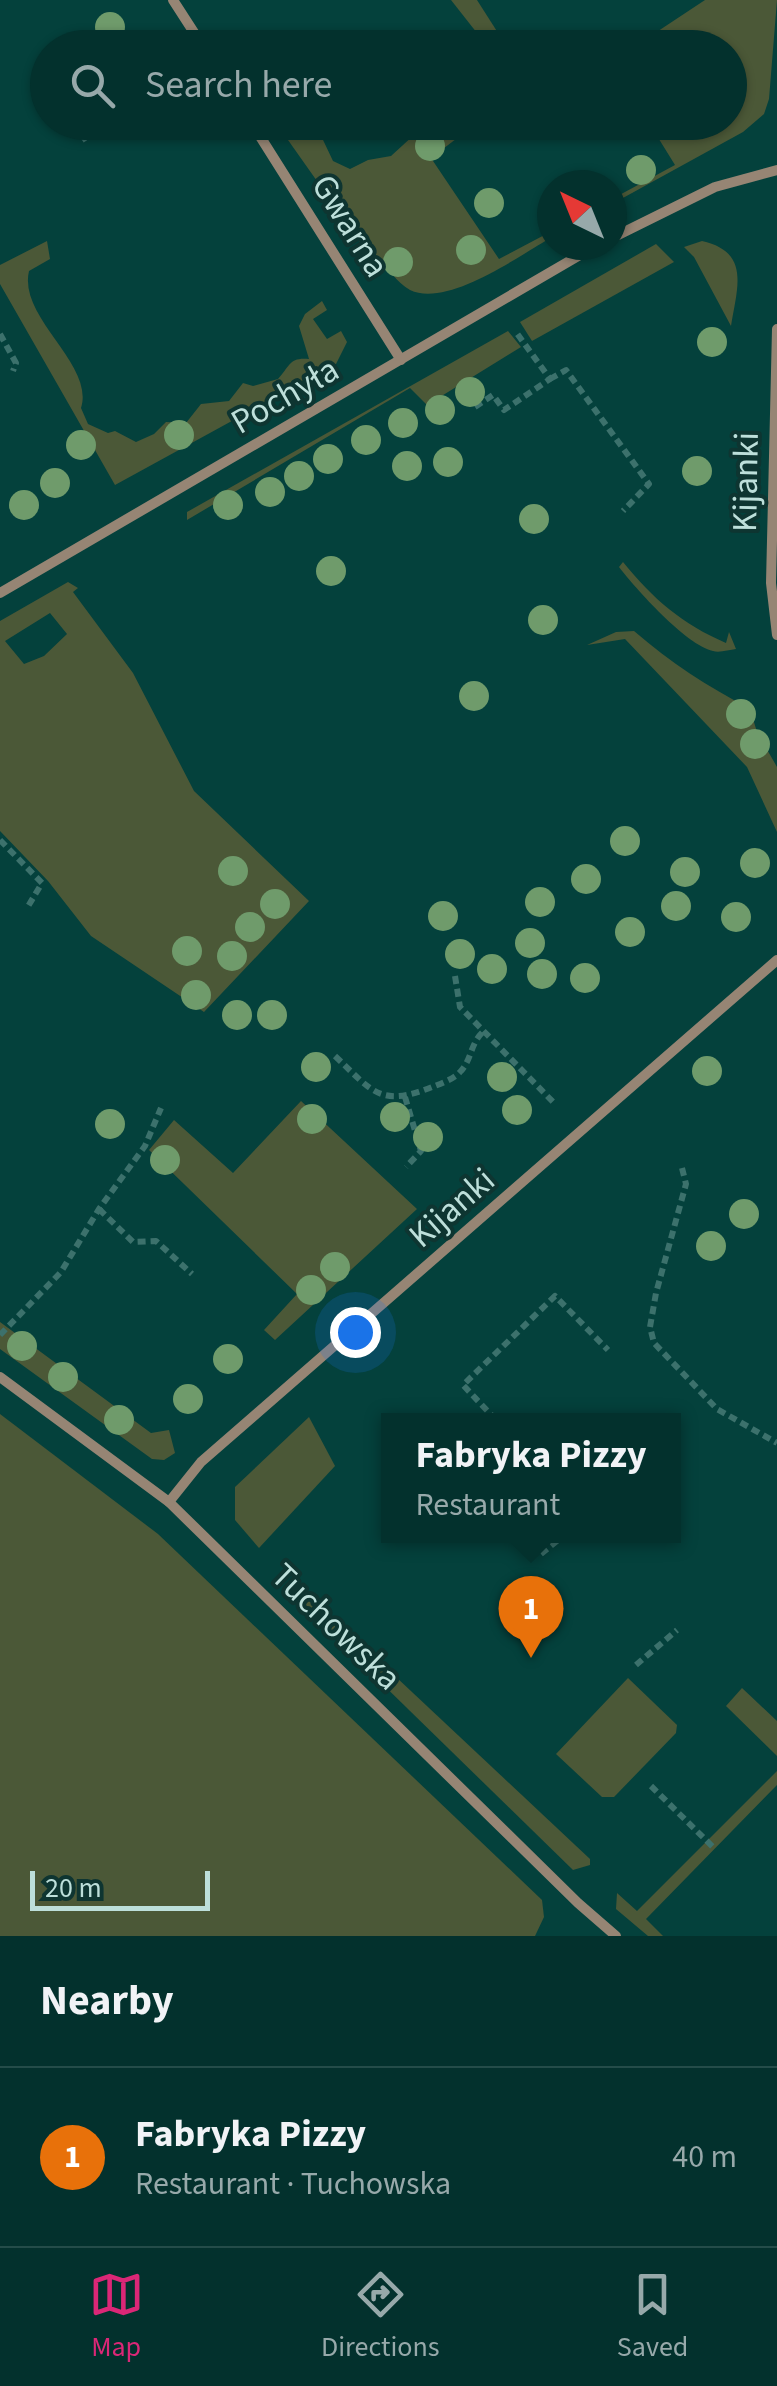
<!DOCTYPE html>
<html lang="en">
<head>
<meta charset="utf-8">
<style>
  body { margin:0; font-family:"Source Sans 3",sans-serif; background:#0d3935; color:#f1f3f6 }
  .compass { position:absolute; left:537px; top:170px; width:90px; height:90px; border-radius:50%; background:#03312d; box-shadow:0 2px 8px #0004; rotate:317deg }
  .scale { position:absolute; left:30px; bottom:25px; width:180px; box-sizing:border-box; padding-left:10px; border:5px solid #bddfda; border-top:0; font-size:28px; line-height:35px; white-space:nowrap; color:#bddfda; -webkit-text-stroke:8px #0e3531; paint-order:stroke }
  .you { position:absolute; left:355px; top:1332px; width:35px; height:35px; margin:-25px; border:8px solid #fff; border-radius:50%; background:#1a73e8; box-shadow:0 0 0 15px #1a73e833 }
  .badge { display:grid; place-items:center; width:65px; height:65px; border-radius:50%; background:#db2777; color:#fff; font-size:32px; font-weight:700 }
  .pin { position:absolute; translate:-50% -82px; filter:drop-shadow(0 2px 5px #0008) }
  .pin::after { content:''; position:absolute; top:52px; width:35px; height:30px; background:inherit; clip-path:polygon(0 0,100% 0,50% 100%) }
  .popup { position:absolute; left:381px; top:1413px; width:300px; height:130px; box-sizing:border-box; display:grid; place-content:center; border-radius:0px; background:#03312d; filter:drop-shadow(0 2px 8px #0005); font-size:32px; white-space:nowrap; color:#97a9aa }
  .popup b { font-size:38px; color:#f1f3f6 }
  .popup::after { content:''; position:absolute; left:50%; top:100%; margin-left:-20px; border:20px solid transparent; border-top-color:#03312d }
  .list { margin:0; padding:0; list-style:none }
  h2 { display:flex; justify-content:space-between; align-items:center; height:130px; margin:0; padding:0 40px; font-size:42px }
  h2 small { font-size:32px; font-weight:400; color:#97a9aa }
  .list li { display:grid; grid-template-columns:65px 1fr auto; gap:30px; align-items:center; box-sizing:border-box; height:180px; padding:0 40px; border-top:2px solid #244c49 }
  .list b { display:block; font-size:38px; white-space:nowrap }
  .list p { margin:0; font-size:32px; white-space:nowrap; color:#97a9aa }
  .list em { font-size:32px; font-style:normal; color:#97a9aa }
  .icon { flex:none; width:55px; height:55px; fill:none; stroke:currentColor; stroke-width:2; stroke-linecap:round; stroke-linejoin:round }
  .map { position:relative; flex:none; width:777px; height:1936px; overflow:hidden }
  .search { position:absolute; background:#03312d; box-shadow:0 2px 8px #0004; left:30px; right:30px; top:30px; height:110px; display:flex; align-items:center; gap:25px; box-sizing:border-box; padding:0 35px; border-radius:55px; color:#97a9aa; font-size:38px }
  .sheet { height:310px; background:#03312d }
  nav { display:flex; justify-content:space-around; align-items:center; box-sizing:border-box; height:140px; border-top:2px solid #244c49; background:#03312d; font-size:28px; color:#97a9aa }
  nav a { display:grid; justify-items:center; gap:5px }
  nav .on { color:#db2777 }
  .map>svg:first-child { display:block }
  .green { fill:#4b5837; fill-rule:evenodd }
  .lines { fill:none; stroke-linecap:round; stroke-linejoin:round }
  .path { stroke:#3c716c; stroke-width:6; stroke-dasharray:8 5; stroke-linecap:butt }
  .minor { stroke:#968574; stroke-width:10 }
  .tree { fill:#6f9b6b }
  .labels { text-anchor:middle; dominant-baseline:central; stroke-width:8; stroke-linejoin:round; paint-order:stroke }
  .street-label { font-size:35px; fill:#bddfda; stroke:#0e3531 }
</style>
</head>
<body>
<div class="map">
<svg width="777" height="1936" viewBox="0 0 777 1936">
  <rect width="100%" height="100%" fill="#04413c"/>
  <g class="green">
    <path d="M451,0H477L507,47H488Z"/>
    <path d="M705,0H777L769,99L764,114L743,132L612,204V199L675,165L649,123L730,122V48L634,47Z"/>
    <path d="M276,123H315L333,161L350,169L368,160L391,156L427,123H477L431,158L499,259L552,231V237C519,256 447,308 410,290C396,282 388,268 378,256L372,259Z"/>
    <path d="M47,241L50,259L29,271C18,318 95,364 81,408L88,424L108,433L115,431L136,442L154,434L166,422L186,423L201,404L229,401L243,383L253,386L278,379C290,366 289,357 309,359L299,326L305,314L322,301L327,310L313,319L327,339L341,331L347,342L336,364L115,485L0,284V265Z"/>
    <path d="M702,241C751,252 737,288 731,326L694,257L684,247Z"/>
    <path d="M656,244L674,262L532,341L520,322Z"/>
    <path d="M508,331L521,347L427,405L410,388L187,520V512Z"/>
    <path d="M623,562C653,599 682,624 726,643L729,632L736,649C729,650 719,653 713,651C686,645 636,589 619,567Z"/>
    <path d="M68,582L78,588L73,592L133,673L194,791L309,901L204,1012L91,936L48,881L0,831V621ZM50,613L67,634L44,656L24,664L5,641Z"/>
    <path d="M634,631C671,663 707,686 750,709L757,732L777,767V832L747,767L625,639L587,645L616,632Z"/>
    <path d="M301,1101L417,1209L275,1340L264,1330L297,1294L149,1150L174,1120L233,1173Z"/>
    <path d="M0,1322L151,1433L169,1430L175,1453L164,1460L152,1459L0,1349Z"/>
    <path d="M0,1414L158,1534L542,1900L544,1917L535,1936H0Z"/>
    <path d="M309,1417L335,1466L259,1548L235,1520V1487Z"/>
    <path d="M291,1584L298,1585L590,1859V1865L573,1870L325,1628L291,1592Z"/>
    <path d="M628,1678L677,1725L676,1733L614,1797H602L556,1754Z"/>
    <path d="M742,1688L777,1721V1756L726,1706Z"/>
    <path d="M777,1771V1785L646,1919L663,1936H648L616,1909L617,1893L637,1911Z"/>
  </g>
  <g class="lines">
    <g class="path">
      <path d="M82,140L109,122"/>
      <path d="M0,334L16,363L13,371"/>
      <path d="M550,379L566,370L649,484L623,511"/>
      <path d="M475,407L493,395L504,410L550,379L516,332"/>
      <path d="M0,840L42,883L27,908"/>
      <path d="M455,976L460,1007L556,1105"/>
      <path d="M335,1056C372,1091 380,1108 432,1087C440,1084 454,1079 460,1072C472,1060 470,1043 484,1031"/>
      <path d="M405,1097L421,1151L406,1167"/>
      <path d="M682,1168L686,1184L656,1293L650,1327L654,1343L717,1409L777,1443"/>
      <path d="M99,1209L133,1242L156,1241L192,1274"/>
      <path d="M0,1335L61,1272L99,1209L145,1146L161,1108"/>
      <path d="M496,1420L463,1385L555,1296L608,1350"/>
      <path d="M541,1554L563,1536"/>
      <path d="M636,1665L677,1630"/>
      <path d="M651,1786L715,1849"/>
    </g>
    <g class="minor">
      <path d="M173,0L204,48"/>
      <path d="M251,122L401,360"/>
      <path d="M612,238L715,187L777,170"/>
      <path d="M777,329L771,583L777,635"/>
      <path d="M0,593L597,245"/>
      <path d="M0,1377L169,1502L578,1903L616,1936"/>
      <path d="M169,1502L201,1462L777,960"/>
    </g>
  </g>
  <g class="tree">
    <circle cx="110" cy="27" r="15"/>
    <circle cx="430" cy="146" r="15"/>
    <circle cx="641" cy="170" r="15"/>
    <circle cx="489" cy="203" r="15"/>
    <circle cx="471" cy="250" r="15"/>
    <circle cx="398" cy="262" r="15"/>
    <circle cx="712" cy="342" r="15"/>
    <circle cx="470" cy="392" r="15"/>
    <circle cx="440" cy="410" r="15"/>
    <circle cx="403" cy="423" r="15"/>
    <circle cx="179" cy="435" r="15"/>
    <circle cx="366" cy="440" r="15"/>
    <circle cx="81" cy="445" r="15"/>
    <circle cx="328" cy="459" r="15"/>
    <circle cx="448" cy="462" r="15"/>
    <circle cx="407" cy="466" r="15"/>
    <circle cx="697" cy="471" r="15"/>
    <circle cx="299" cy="476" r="15"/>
    <circle cx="55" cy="483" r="15"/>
    <circle cx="270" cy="492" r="15"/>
    <circle cx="24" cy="505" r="15"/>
    <circle cx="228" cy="505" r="15"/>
    <circle cx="534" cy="519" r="15"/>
    <circle cx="331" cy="571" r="15"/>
    <circle cx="543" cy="620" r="15"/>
    <circle cx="474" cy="696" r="15"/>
    <circle cx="741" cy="714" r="15"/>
    <circle cx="755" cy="744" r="15"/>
    <circle cx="625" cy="841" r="15"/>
    <circle cx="755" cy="863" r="15"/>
    <circle cx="233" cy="871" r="15"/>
    <circle cx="685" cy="872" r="15"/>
    <circle cx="586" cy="879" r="15"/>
    <circle cx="540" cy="902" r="15"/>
    <circle cx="275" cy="904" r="15"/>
    <circle cx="676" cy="906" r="15"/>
    <circle cx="443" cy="916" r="15"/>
    <circle cx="736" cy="917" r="15"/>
    <circle cx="250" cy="927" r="15"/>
    <circle cx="630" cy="932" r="15"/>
    <circle cx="530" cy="943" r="15"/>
    <circle cx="187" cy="951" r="15"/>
    <circle cx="460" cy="954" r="15"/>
    <circle cx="232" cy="956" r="15"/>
    <circle cx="492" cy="969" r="15"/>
    <circle cx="542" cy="974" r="15"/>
    <circle cx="585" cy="978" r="15"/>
    <circle cx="196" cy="995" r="15"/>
    <circle cx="237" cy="1015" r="15"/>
    <circle cx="272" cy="1015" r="15"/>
    <circle cx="316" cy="1067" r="15"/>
    <circle cx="707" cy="1071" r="15"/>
    <circle cx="502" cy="1077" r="15"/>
    <circle cx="517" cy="1110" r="15"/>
    <circle cx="395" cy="1117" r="15"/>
    <circle cx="312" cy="1119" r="15"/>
    <circle cx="110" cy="1124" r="15"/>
    <circle cx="428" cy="1137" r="15"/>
    <circle cx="165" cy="1160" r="15"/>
    <circle cx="744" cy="1214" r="15"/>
    <circle cx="711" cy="1246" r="15"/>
    <circle cx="335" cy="1267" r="15"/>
    <circle cx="311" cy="1290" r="15"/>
    <circle cx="22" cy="1346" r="15"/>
    <circle cx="228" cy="1359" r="15"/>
    <circle cx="63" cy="1377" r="15"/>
    <circle cx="188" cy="1399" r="15"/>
    <circle cx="119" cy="1420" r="15"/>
  </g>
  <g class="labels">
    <g class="street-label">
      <text transform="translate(350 226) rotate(58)">Gwarna</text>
      <text transform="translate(285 396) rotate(-30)">Pochyła</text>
      <text transform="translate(746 482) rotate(-89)">Kijanki</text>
      <text transform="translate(452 1208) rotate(-41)">Kijanki</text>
      <text transform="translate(336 1627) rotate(44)">Tuchowska</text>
    </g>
  </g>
</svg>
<svg class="compass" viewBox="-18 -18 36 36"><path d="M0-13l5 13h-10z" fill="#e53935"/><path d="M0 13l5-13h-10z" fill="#97a9aa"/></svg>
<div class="scale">20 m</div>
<div class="you"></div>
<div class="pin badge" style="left:531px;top:1658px;background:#e8710a">1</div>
<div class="popup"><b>Fabryka Pizzy</b>Restaurant</div>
<div class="search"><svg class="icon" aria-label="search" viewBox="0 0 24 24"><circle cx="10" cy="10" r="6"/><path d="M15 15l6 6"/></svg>Search here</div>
</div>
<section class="sheet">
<h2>Nearby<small></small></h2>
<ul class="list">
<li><span class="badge" style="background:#e8710a">1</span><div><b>Fabryka Pizzy</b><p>Restaurant · Tuchowska</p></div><em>40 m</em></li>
</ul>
</section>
<nav>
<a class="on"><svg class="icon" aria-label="map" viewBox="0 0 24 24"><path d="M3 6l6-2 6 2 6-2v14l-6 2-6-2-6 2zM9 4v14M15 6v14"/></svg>Map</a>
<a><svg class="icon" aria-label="directions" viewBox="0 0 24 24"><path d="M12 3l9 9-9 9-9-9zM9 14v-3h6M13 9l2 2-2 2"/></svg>Directions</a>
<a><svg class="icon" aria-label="saved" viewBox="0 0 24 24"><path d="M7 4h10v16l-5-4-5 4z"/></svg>Saved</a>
</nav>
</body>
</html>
